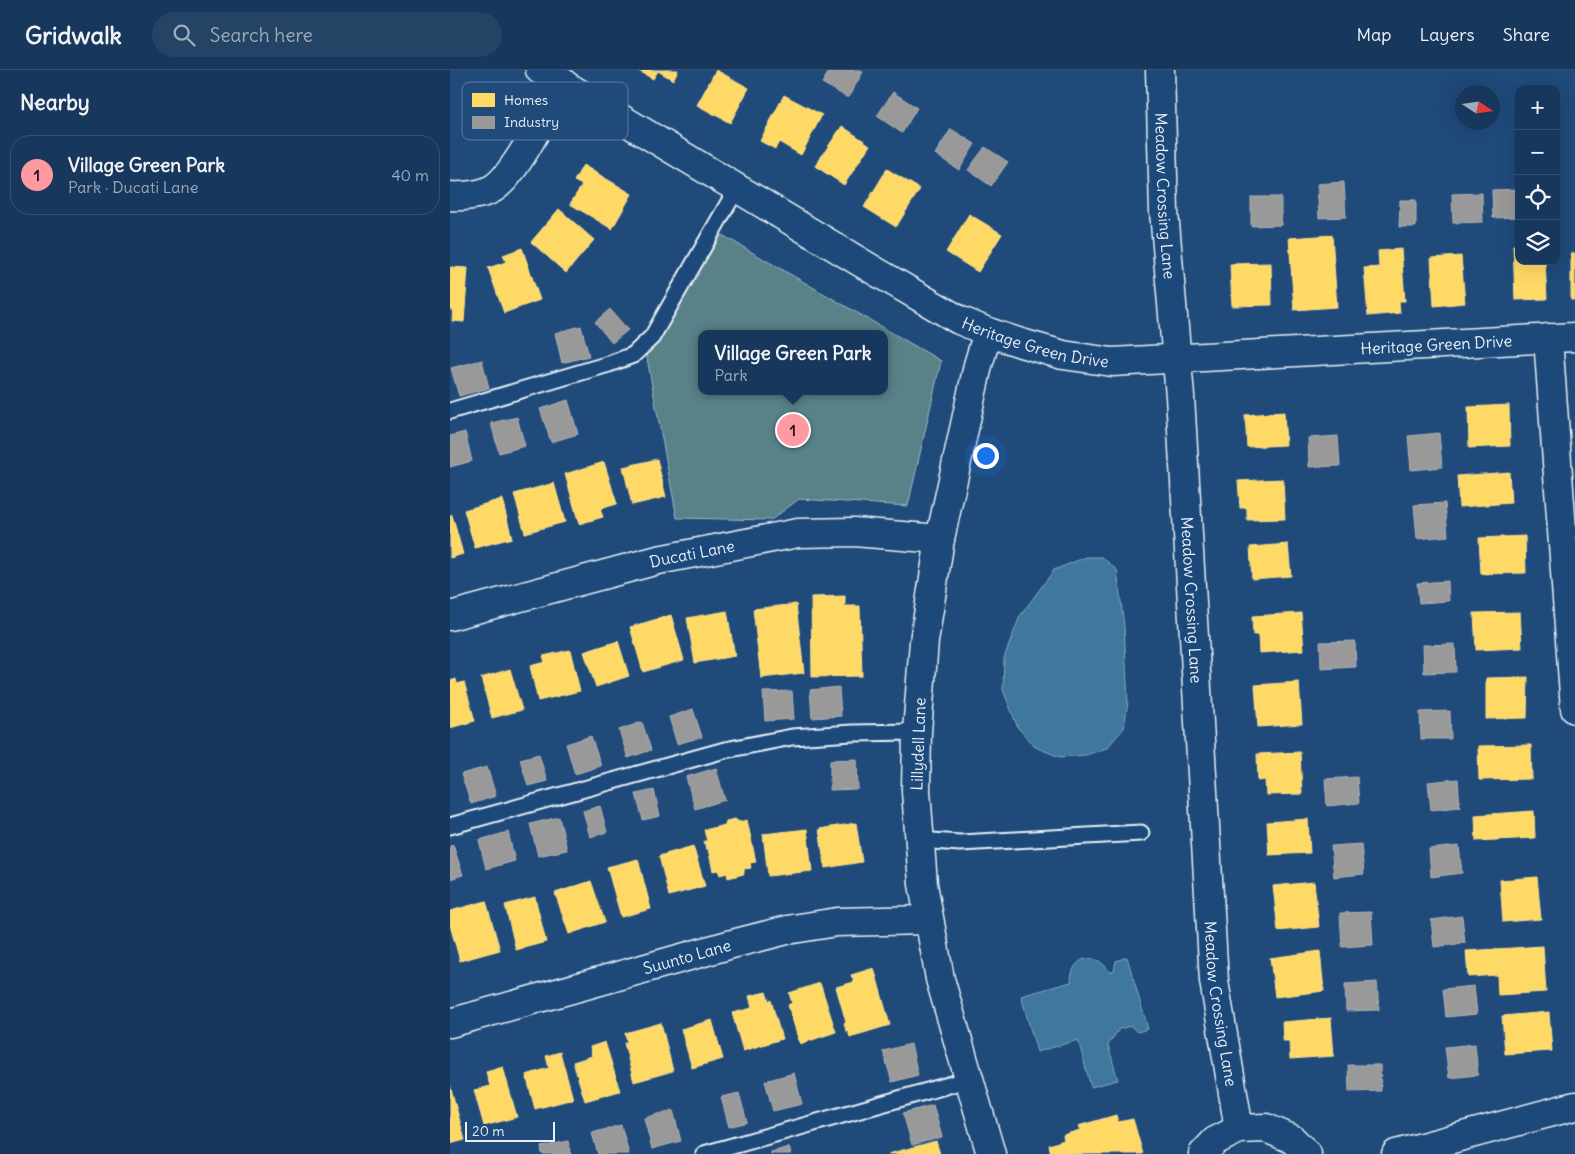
<!DOCTYPE html>
<html lang="en">
<head>
<meta charset="utf-8">
<style>
  body { margin:0; font-family:Delius,sans-serif; background:#244365; color:#f1f3f6 }
  .controls { position:absolute; right:15px; top:15px; display:grid; overflow:hidden; border-radius:10px; box-shadow:0 5px 20px #0002 }
  .controls button { width:45px; height:45px; display:grid; place-items:center; padding:0; border:0; border-bottom:1px solid #365272; background:#17385c; color:#f1f3f6; font:25px sans-serif }
  .compass { position:absolute; left:1005px; top:15px; width:45px; height:45px; border-radius:50%; background:#17385c; box-shadow:0 5px 20px #0002; rotate:102deg }
  .scale { position:absolute; left:15px; bottom:12px; width:90px; box-sizing:border-box; padding-left:5px; border:2px solid #e8f1f8; border-top:0; font-size:14px; line-height:18px; white-space:nowrap; color:#e8f1f8; -webkit-text-stroke:4px #1f4a7a; paint-order:stroke }
  .you { position:absolute; left:535px; top:385px; width:18px; height:18px; margin:-12px; border:4px solid #fff; border-radius:50%; background:#1a73e8; box-shadow:0 0 0 8px #1a73e833 }
  .badge { display:grid; place-items:center; width:32px; height:32px; border-radius:50%; background:#ff9aa2; color:#111; font-size:16px; font-weight:700 }
  .pin { position:absolute; translate:-50% -50%; border:2px solid #fff; box-shadow:0 1px 5px #0006 }
  .popup { position:absolute; left:248px; top:260px; width:190px; height:65px; box-sizing:border-box; display:grid; place-content:center; border-radius:10px; background:#17385c; filter:drop-shadow(0 1px 4px #0005); font-size:16px; white-space:nowrap; color:#9eacbb }
  .popup b { font-size:19px; color:#f1f3f6 }
  .popup::after { content:''; position:absolute; left:50%; top:100%; margin-left:-10px; border:10px solid transparent; border-top-color:#17385c }
  .list { margin:0; padding:0; list-style:none }
  h2 { display:flex; justify-content:space-between; align-items:center; height:65px; margin:0; padding:0 20px; font-size:21px }
  h2 small { font-size:16px; font-weight:400; color:#9eacbb }
  .list li { display:grid; grid-template-columns:32px 1fr auto; gap:15px; align-items:center; box-sizing:border-box; height:80px; margin:0 10px 10px; padding:0 10px; border:1px solid #365272; border-radius:20px }
  .list b { display:block; font-size:19px; white-space:nowrap }
  .list p { margin:0; font-size:16px; white-space:nowrap; color:#9eacbb }
  .list em { font-size:16px; font-style:normal; color:#9eacbb }
  .icon { flex:none; width:28px; height:28px; fill:none; stroke:currentColor; stroke-width:2; stroke-linecap:round; stroke-linejoin:round }
  .map { position:relative; flex:none; width:1125px; height:1084px; overflow:hidden }
  header { display:flex; align-items:center; gap:30px; box-sizing:border-box; height:70px; padding:0 25px; background:#17385c; border-bottom:1px solid #365272 }
  header strong { font-size:24px }
  nav { display:flex; gap:28px; margin-inline-start:auto; font-size:18px }
  .search { width:350px; height:45px; background:#244365; display:flex; align-items:center; gap:12px; box-sizing:border-box; padding:0 18px; border-radius:28px; color:#9eacbb; font-size:19px }
  main { display:flex }
  aside { flex:1; background:#17385c }
  .map>svg:first-child { display:block }
  .green { fill:#588288; stroke:#a0bac0; fill-rule:evenodd }
  .water { fill:#40779c; stroke:#83a8c1 }
  .homes { fill:#ffd966; stroke:#f8e092 }
  .industry { fill:#999; stroke:#b1b3b6 }
  .lines { fill:none; stroke-linecap:round; stroke-linejoin:round }
  .lane-casing { stroke:#e8f1f8; stroke-width:19 }
  .street-casing { stroke:#e8f1f8; stroke-width:31 }
  .lane { stroke:#1f4a7a; stroke-width:15 }
  .street { stroke:#1f4a7a; stroke-width:28 }
  .labels { text-anchor:middle; dominant-baseline:central; stroke-width:5; stroke-linejoin:round; paint-order:stroke }
  .street-label { font-size:16px; fill:#e8f1f8; stroke:#1f4a7a }
  .key { fill:#1f4a7a; stroke:#5b7ca0; stroke-width:1 }
  .key-label { font-size:14px; fill:#e8f1f8 }
</style>
</head>
<body>
<header>
<strong>Gridwalk</strong>
<div class="search"><svg class="icon" aria-label="search" viewBox="0 0 24 24"><circle cx="10" cy="10" r="6"/><path d="M15 15l6 6"/></svg>Search here</div>
<nav><a>Map</a><a>Layers</a><a>Share</a></nav>
</header>
<main>
<aside>
<h2>Nearby<small></small></h2>
<ul class="list">
<li><span class="badge">1</span><div><b>Village Green Park</b><p>Park · Ducati Lane</p></div><em>40 m</em></li>
</ul>
</aside>
<div class="map">
<svg width="1125" height="1084" viewBox="0 0 1125 1084">
  <rect width="100%" height="100%" fill="#1f4a7a"/>
  <filter id="ink" filterUnits="userSpaceOnUse"><feTurbulence type="fractalNoise" baseFrequency=".02" numOctaves="2"/><feDisplacementMap in="SourceGraphic" scale="10" xChannelSelector="R" yChannelSelector="G"/><feConvolveMatrix kernelMatrix="1 2 1 2 8 2 1 2 1" color-interpolation-filters="sRGB"/></filter>
  <g filter="url(#ink)">
    <path class="green" d="M272,165L491,291L458,436L349,429L321,450L227,448L196,283ZM252,264H434V321H252Z"/>
    <g class="water">
      <path d="M636,487H652L667,500L674,556L678,632L674,658L657,678L636,685L610,687L587,678L568,658L553,620L554,588L570,546L604,500Z"/>
      <path d="M677,887L698,959L687,962L681,956L669,959L658,975L668,1010L641,1017L628,970L587,982L571,926L621,912C621,886 646,880 660,902L664,901L666,891Z"/>
    </g>
    <g class="homes">
      <path d="M187,0H228L223,10L208,1L203,9Z"/>
      <path d="M266,0L299,18L280,53L247,35Z"/>
      <path d="M334,25L372,45L351,85L329,72L325,79L310,71Z"/>
      <path d="M392,56L420,75L394,115L365,96Z"/>
      <path d="M133,95L182,124L162,159L120,134L132,115L124,111Z"/>
      <path d="M437,99L470,119L446,157L414,137Z"/>
      <path d="M109,139L144,170L116,203L81,172Z"/>
      <path d="M519,144L552,164L528,202L496,182Z"/>
      <path d="M882,165L887,237L844,240L839,168Z"/>
      <path d="M1063,175H1069V191H1095L1097,229L1065,230Z"/>
      <path d="M72,178L90,230L54,243L38,198L56,192L53,185Z"/>
      <path d="M951,179L955,231H949L950,243L918,246L914,198L929,197L928,181Z"/>
      <rect x="1121" y="183" width="4" height="47"/>
      <path d="M1011,186L1015,233L984,236L981,188Z"/>
      <path d="M821,193L822,235L782,236L780,194Z"/>
      <path d="M0,197L18,198L14,252L2,251L3,240H0Z"/>
      <path d="M1059,335L1060,376L1019,378L1018,337Z"/>
      <path d="M834,342L836,375L797,377L795,345Z"/>
      <path d="M207,389L216,427L182,435L173,397Z"/>
      <path d="M154,392L167,434L150,439L153,447L129,454L115,404Z"/>
      <path d="M1059,402L1061,433L1009,437L1007,406Z"/>
      <path d="M833,409L835,449L797,450V438H790L788,411Z"/>
      <path d="M104,413L115,452L75,463L64,424Z"/>
      <path d="M52,429L62,468L25,478L14,440Z"/>
      <path d="M2,445L13,484L0,488V446Z"/>
      <path d="M1075,466L1076,503L1031,504L1029,468Z"/>
      <path d="M838,474L841,506L802,509L800,477Z"/>
      <path d="M395,526V536H410L412,606L362,607L361,527Z"/>
      <path d="M346,534L354,603L311,608L303,539Z"/>
      <path d="M277,541L285,586L245,593L237,548Z"/>
      <path d="M1070,542L1072,578L1026,580L1024,543Z"/>
      <path d="M851,543L854,580L809,583L808,565H803L802,546Z"/>
      <path d="M221,545L234,590L193,602L180,557Z"/>
      <path d="M168,571L179,606L146,617L134,582Z"/>
      <path d="M120,580L130,621L88,631L80,596L95,592L93,586Z"/>
      <path d="M60,599L72,640L42,648L31,608Z"/>
      <path d="M1078,607L1077,648L1036,649V608Z"/>
      <path d="M6,609L7,614L14,612L25,651L0,658V611Z"/>
      <path d="M849,612L852,654L808,657L805,615Z"/>
      <path d="M1081,675L1082,709L1029,710L1028,676Z"/>
      <path d="M850,682L852,724L816,725L815,710L808,711L807,684Z"/>
      <path d="M1084,741L1085,768L1026,771L1025,745Z"/>
      <path d="M285,749L289,752L297,750L306,792L300,793L301,798L294,799V804L278,808L277,803L270,805L268,800L263,801L258,779H256L254,771H257L254,760L275,755L276,751Z"/>
      <path d="M858,749L860,783L819,785L817,752Z"/>
      <path d="M406,753L412,792L375,798L369,759Z"/>
      <path d="M357,759L362,801L318,806L313,764Z"/>
      <path d="M243,776L255,816L219,826L209,786Z"/>
      <path d="M188,789L201,839L171,847L157,797Z"/>
      <path d="M1087,807L1091,849L1053,852L1050,810Z"/>
      <path d="M141,811L155,852L119,864L105,823Z"/>
      <path d="M864,812L869,857L828,861L823,816Z"/>
      <path d="M85,827L96,872L66,880L55,835Z"/>
      <path d="M36,831L50,880L10,891L0,855V841Z"/>
      <path d="M1093,876L1096,922L1048,925L1047,905L1018,907L1016,881Z"/>
      <path d="M870,881L874,921L825,927L820,888Z"/>
      <path d="M424,898L440,955L400,967L398,961H396L394,953L396,952L386,917L404,912L401,905Z"/>
      <path d="M370,913L386,962L350,974L338,935L342,933L339,923Z"/>
      <path d="M316,922L319,931L321,930L332,969L293,981L282,943L302,938L299,926Z"/>
      <path d="M1099,942L1102,981L1055,984L1052,946Z"/>
      <path d="M881,948L884,986L840,989L839,971H833L832,952Z"/>
      <path d="M262,950L273,989L242,998L231,959Z"/>
      <path d="M211,953L223,1001L184,1012L174,973L177,972L175,963Z"/>
      <path d="M155,972L170,1021L135,1031L123,992L142,986L140,977Z"/>
      <path d="M110,982L123,1029L85,1039L76,1005L99,998L96,986Z"/>
      <path d="M53,997L67,1047L34,1056L24,1020L40,1016L36,1002Z"/>
      <path d="M0,1015L15,1070L0,1074Z"/>
      <path d="M666,1045L668,1052L683,1049L693,1084H601L599,1075L614,1070L613,1065L630,1060L628,1056Z"/>
      <path d="M486,1071L490,1084H438Z"/>
    </g>
    <g class="industry">
      <path d="M380,0H410L413,2L398,28L372,13Z"/>
      <path d="M443,22L467,38L452,63L427,46Z"/>
      <path d="M501,59L525,74L509,100L485,84Z"/>
      <path d="M535,77L558,92L541,116L518,100Z"/>
      <path d="M894,112L896,147L869,148L867,114Z"/>
      <path d="M1069,119V147L1043,148L1042,120Z"/>
      <path d="M1032,123L1033,152L1003,153L1002,124Z"/>
      <path d="M801,127H831V155L801,156Z"/>
      <path d="M950,130H966V157H949Z"/>
      <path d="M160,239L178,260L162,273L145,252Z"/>
      <path d="M131,256L139,286L112,293L105,263Z"/>
      <path d="M32,290L39,318L9,326L1,298Z"/>
      <path d="M118,330L128,364L101,372L90,339Z"/>
      <path d="M67,347L75,376L49,383L41,353Z"/>
      <path d="M15,362L22,391L0,397V366Z"/>
      <path d="M989,363L992,397L961,400L958,366Z"/>
      <path d="M888,366L890,396L859,397L858,368Z"/>
      <path d="M995,433L998,466L967,469L964,435Z"/>
      <path d="M998,511L999,531L969,533L967,513Z"/>
      <path d="M905,571L906,597L871,599L870,572Z"/>
      <path d="M1005,574L1006,602L974,603L973,575Z"/>
      <path d="M389,617L391,646L362,648L360,620Z"/>
      <path d="M342,621L344,649L315,651L313,622Z"/>
      <path d="M243,639L252,667L227,674L219,647Z"/>
      <path d="M1000,641L1001,669H971L970,642Z"/>
      <path d="M192,652L201,680L178,688L169,660Z"/>
      <path d="M141,666L151,696L125,704L116,674Z"/>
      <path d="M89,684L97,711L78,716L70,689Z"/>
      <path d="M407,689L408,719L380,720V690Z"/>
      <path d="M37,697L46,726L21,734L11,704Z"/>
      <path d="M266,698L275,730L245,739L236,707Z"/>
      <path d="M907,707L909,733L877,736L875,709Z"/>
      <path d="M1008,709L1010,737L981,740L978,712Z"/>
      <path d="M204,720L210,746L193,750L186,724Z"/>
      <path d="M150,736L157,762L140,767L133,741Z"/>
      <path d="M109,747L117,780L88,786L80,754Z"/>
      <path d="M58,762L65,791L36,799L29,770Z"/>
      <path d="M911,774L914,804L884,807L881,776Z"/>
      <path d="M3,775L13,805L0,809V776Z"/>
      <path d="M1009,776L1012,803L981,807L979,779Z"/>
      <path d="M921,842L923,875L892,877L890,843Z"/>
      <path d="M1012,846L1015,873L984,877L981,850Z"/>
      <path d="M927,912L929,940L896,941L895,914Z"/>
      <path d="M1024,916L1027,944L996,947L993,919Z"/>
      <path d="M461,974L468,1005L442,1012L433,981Z"/>
      <path d="M1025,974L1028,1005L999,1008L995,977Z"/>
      <path d="M898,995H930L931,1021L899,1022Z"/>
      <path d="M344,1003L352,1034L323,1041L315,1011Z"/>
      <path d="M289,1023L297,1052L279,1057L271,1027Z"/>
      <path d="M483,1035L492,1067L462,1075L453,1043Z"/>
      <path d="M223,1040L231,1071L202,1079L194,1048Z"/>
      <path d="M171,1055L179,1084H148L142,1063Z"/>
      <path d="M118,1071L121,1084H92L91,1077Z"/>
      <path d="M339,1077L341,1084H321V1082Z"/>
    </g>
    <g class="lines">
      <defs>
        <g id="lane">
          <path d="M0,341L159,294L183,285L202,267L287,118"/>
          <path d="M0,756L275,680L342,667L402,663L467,662"/>
          <path d="M469,770L510,773L691,763"/>
          <path d="M254,1084L520,1009"/>
        </g>
        <g id="street">
          <path id="s1" d="M90,0L425,201L509,250L538,262L571,273L613,285L662,292L1125,267"/>
          <path id="s2" d="M710,0L714,142L730,326L764,911L789,1059"/>
          <path d="M0,126C11,127 32,125 42,119C66,106 97,38 112,12"/>
          <path d="M538,262L528,295L490,469L474,571L467,662L466,721L473,814L490,909L541,1084"/>
          <path d="M1098,268L1125,639"/>
          <path id="s3" d="M0,546L208,490L348,463L404,462L490,469"/>
          <path id="s4" d="M0,953L282,874L337,860L387,852L479,850"/>
          <path d="M753,1084L765,1071L789,1059L816,1058L842,1069L857,1084"/>
          <path d="M946,1084L1125,1036"/>
        </g>
      </defs>
      <use href="#lane" class="lane-casing"/>
      <use href="#street" class="street-casing"/>
      <use href="#lane" class="lane"/>
      <use href="#street" class="street"/>
    </g>
  </g>
  <g class="labels">
    <g class="street-label">
      <text stroke="none"><textPath href="#s2" startOffset="126">Meadow Crossing Lane</textPath></text>
      <text stroke="none"><textPath href="#s1" startOffset="568">Heritage Green Drive</textPath></text>
      <text stroke="none"><textPath href="#s1" startOffset="972">Heritage Green Drive</textPath></text>
      <text stroke="none"><textPath href="#s3" startOffset="250">Ducati Lane</textPath></text>
      <text stroke="none"><textPath href="#s2" startOffset="531">Meadow Crossing Lane</textPath></text>
      <text transform="translate(468 674) rotate(-88)">Lillydell Lane</text>
      <text stroke="none"><textPath href="#s4" startOffset="246">Suunto Lane</textPath></text>
      <text stroke="none"><textPath href="#s2" startOffset="936">Meadow Crossing Lane</textPath></text>
    </g>
  </g>
  <rect x="12" y="12" width="166" height="58" rx="8" class="key"/>
  <rect x="22" y="23" width="23" height="14" fill="#ffd966"/>
  <rect x="22" y="46" width="23" height="13" fill="#999"/>
  <g class="key-label">
    <text x="54" y="35">Homes</text>
    <text x="54" y="57">Industry</text>
  </g>
</svg>
<div class="controls">
<button>+</button>
<button>−</button>
<button><svg class="icon" aria-label="locate" viewBox="0 0 24 24"><circle cx="12" cy="12" r="6"/><path d="M12 2v4M12 18v4M2 12h4M18 12h4"/></svg></button>
<button><svg class="icon" aria-label="layers" viewBox="0 0 24 24"><path d="M12 4l9 5-9 5-9-5zM3 14l9 5 9-5"/></svg></button>
</div>
<svg class="compass" viewBox="-18 -18 36 36"><path d="M0-13l5 13h-10z" fill="#e53935"/><path d="M0 13l5-13h-10z" fill="#9eacbb"/></svg>
<div class="scale">20 m</div>
<div class="you"></div>
<div class="pin badge" style="left:343px;top:360px">1</div>
<div class="popup"><b>Village Green Park</b>Park</div>
</div>
</main>
</body>
</html>
